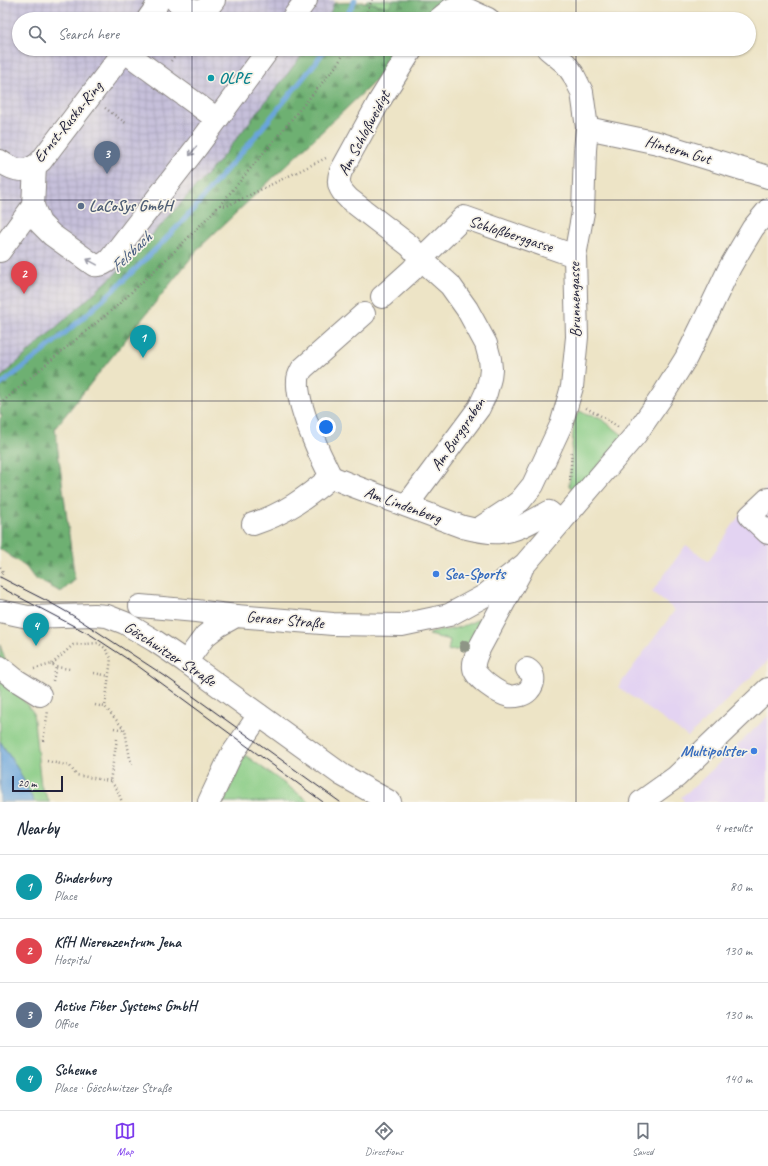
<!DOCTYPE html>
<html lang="en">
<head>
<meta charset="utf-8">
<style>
  body { margin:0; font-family:Caveat,sans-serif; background:#f6f6f7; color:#1f2937 }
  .scale { position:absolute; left:12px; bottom:10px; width:51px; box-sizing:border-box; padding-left:4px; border:2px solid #22223b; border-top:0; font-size:11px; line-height:14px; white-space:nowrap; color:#22223b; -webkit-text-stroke:3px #f7f3e8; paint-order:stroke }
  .you { position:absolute; left:326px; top:427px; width:14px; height:14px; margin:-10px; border:3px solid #fff; border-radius:50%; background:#1a73e8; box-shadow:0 0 0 6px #1a73e833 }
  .badge { display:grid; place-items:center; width:26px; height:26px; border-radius:50%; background:#7c3aed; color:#fff; font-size:13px; font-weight:700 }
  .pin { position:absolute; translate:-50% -33px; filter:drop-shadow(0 1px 2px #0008) }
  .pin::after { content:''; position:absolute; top:21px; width:14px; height:12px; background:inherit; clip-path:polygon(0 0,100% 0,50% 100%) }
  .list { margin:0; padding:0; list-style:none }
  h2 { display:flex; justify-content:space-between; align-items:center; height:52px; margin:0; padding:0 16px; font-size:17px }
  h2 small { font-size:13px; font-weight:400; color:#747a83 }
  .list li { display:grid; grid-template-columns:26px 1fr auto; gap:12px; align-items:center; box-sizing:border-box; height:64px; padding:0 16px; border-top:1px solid #e0e1e3 }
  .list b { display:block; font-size:15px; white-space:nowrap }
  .list p { margin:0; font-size:13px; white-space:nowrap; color:#747a83 }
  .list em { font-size:13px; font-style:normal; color:#747a83 }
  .icon { flex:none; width:22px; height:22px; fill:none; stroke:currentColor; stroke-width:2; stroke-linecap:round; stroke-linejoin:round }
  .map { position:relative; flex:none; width:768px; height:802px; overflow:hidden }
  .search { position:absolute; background:#fff; box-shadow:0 1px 3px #0004; left:12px; right:12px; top:12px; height:44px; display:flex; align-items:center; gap:10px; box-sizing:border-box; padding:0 14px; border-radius:22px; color:#747a83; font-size:15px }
  .sheet { height:308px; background:#fff }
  nav { display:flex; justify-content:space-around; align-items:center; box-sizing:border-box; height:56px; border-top:1px solid #e0e1e3; background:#fff; font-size:11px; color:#747a83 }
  nav a { display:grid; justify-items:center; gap:2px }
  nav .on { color:#7c3aed }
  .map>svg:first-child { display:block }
  .built { fill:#e3d3f2 }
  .industrial { fill:url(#industrial-grid) }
  .green { fill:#89cc85; stroke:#567760 }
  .forest { fill:url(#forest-firs); stroke:#486956 }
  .water { fill:#6aa5db; stroke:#46648b }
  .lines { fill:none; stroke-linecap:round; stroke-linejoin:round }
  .stream { stroke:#6aa5db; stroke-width:5 }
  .minor-casing { stroke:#888380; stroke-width:24 }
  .major-casing { stroke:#888380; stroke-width:24 }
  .path { stroke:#888380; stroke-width:2.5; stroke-dasharray:1 3; stroke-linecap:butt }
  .minor { stroke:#fff; stroke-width:22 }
  .major { stroke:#fff; stroke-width:22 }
  .tram { stroke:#22223b; stroke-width:1 }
  .tree { fill:#8e9586 }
  .oneway { stroke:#9c9ca7 }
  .grid { fill:none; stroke:#22223b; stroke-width:1; stroke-opacity:0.55 }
  .culture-dot { fill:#0f9aa8; stroke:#f7f3e8; stroke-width:1.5 }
  .service-dot { fill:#5c6f8a; stroke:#f7f3e8; stroke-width:1.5 }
  .shop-dot { fill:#3f7fe0; stroke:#f7f3e8; stroke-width:1.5 }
  .labels { text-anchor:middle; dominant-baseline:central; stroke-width:3.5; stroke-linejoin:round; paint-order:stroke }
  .culture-label { font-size:16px; font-weight:bold; fill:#0d838f; stroke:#f7f3e8; text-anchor:start }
  .street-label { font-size:16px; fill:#22223b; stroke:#f7f3e8 }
  .service-label { font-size:16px; font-weight:bold; fill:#4e5e75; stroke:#f7f3e8; text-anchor:start }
  .shop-label { font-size:16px; font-weight:bold; fill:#366cbe; stroke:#f7f3e8; text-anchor:start }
  .water-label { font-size:17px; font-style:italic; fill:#3f567b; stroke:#f7f3e8 }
</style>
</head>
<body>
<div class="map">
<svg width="768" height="802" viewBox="0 0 768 802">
  <defs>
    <pattern id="industrial-grid" width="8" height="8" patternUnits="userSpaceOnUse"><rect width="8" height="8" fill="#c6c0da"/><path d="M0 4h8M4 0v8" fill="none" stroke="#aaa5bc"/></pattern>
    <pattern id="forest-firs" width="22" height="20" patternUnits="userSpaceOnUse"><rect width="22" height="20" fill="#6eb072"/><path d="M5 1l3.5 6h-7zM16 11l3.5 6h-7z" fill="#5a8f5f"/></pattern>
  </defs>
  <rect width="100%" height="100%" fill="#f7f3e8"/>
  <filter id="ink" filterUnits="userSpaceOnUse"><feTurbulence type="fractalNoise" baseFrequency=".025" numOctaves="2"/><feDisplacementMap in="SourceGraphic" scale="8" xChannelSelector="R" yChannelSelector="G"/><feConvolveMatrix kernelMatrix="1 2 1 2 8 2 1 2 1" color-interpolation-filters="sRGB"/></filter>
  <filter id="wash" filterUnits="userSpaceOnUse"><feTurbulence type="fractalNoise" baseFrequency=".012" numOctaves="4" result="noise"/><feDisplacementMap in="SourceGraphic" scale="16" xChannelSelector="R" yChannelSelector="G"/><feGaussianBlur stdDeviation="0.9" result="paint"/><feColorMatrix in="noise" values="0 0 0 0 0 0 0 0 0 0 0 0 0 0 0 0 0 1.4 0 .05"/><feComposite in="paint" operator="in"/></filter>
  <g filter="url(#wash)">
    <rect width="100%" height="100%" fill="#ede4c6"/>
    <g class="built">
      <path d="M768,488V661L688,737L618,687L675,610L652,592L686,545L708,561L746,506Z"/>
      <path d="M768,716V802H682L684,800L681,797L696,785Z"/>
    </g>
    <path class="industrial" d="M0,0H335L328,19H19V49H307L219,161L123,267L0,378Z"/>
    <g class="green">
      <path d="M367,0H393L389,7L366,2Z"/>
      <path d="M580,411L587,415L599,417L624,436L576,491L569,486L574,420Z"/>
      <path d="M487,614L472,645L464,649L448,651L450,640L428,635C436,630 444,631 452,629C465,626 476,621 487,614Z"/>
      <path d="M0,645L15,690L33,712L41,786L50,802H34L19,771L0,741Z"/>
      <path d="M245,755L310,802H224Z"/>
    </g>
    <g class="forest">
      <path d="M393,0H461L440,19H328L334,3L366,2L389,7Z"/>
      <path d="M307,49H409L199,248L55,428L75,580L61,592L34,578L26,567L0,549V419L2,415L0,414V378L123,267L219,161Z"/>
    </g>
    <path class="water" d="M0,741L19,771L34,802H0Z"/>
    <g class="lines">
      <g class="stream">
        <path d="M345,19L355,0"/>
        <path d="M0,385C64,337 124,283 179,225C192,212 204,196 216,182C251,142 284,102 317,61L325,49"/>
      </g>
    </g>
  </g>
  <g filter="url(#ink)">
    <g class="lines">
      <defs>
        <g id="minor">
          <path d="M175,0C191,12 201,18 214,0"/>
          <path d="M148,19L155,9L158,0"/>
          <path d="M292,19L306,0"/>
          <path d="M439,19L450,10L460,6L488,19"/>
          <path d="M124,51L217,119"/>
          <path d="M587,128L658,143L768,177"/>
          <path d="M0,161C15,172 27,174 41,161L126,49"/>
          <path d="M35,166L33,206L40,223L52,235L94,265C101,266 105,264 110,259L196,148L269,49"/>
          <path d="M0,251L33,206"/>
          <path d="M382,297L412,270L421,259L464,217L575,256"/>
          <path d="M331,477C320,456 296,404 298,380C298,376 300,373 302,369L364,314"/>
          <path d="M768,499L750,516L768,533"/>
          <path d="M407,505L479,408L486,393L490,378L491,369L490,359L486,344L467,309L450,285L421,259L410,246L349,199C340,190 336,184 341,171L380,100L412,49"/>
          <path d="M253,524C284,514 306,498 331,477L356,487L463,527C475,530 488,533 500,532C517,531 534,520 549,512L561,522"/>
          <path d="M477,530L512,507L520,501L533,485L561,425L572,387L577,337L575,256L583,212L585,150L587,128L582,92L573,74L566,64L548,49"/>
          <path d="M521,571L480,647C477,654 473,661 474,668C475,678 499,694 509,696C512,697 517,696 521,695C532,692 539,676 527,669"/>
          <path d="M140,606L196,611L236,616"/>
          <path d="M186,662L205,636L218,626L236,616L333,624L402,625L449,615L484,596L525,564L636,434L661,398L686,358L708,313L730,267L741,248L753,228L768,210"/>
          <path d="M0,667L16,680L40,695"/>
          <path d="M209,802L230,757L259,715"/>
        </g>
        <g id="major">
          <path d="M0,611L28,617L94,615L107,616L125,623L155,641L186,662L342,775L390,802"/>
          <path d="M641,802L676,777L768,689"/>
        </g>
      </defs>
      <use href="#minor" class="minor-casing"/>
      <use href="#major" class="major-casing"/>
      <g class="path">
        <path d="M364,19L372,0"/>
        <path d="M171,61L180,49"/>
        <path d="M105,108L127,124"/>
        <path d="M220,205L227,206L326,158"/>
        <path d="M0,404L50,361L118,305L178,248L220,205L337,65L347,49"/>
        <path d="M586,408L603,417L618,427"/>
        <path d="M570,481L572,450"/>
        <path d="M0,567L3,572"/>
        <path d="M0,578L3,572"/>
        <path d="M52,664L73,645L98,643L105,648L111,658L105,707L125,730L130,759L134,767"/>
        <path d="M34,669L52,664L56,667L70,669"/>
        <path d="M94,673L109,676"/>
        <path d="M53,681L56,667"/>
        <path d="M95,705L105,707"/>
        <path d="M114,728L125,730"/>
        <path d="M117,739L110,781L117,789L122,802"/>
        <path d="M43,741L48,711"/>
        <path d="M47,761L70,766L76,775L110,781"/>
      </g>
      <use href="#minor" class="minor"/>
      <use href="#major" class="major"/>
      <g class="tram">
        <path d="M0,577L49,602L72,615L165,676L340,802"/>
        <path d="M0,587L91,635L138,666L323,802"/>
      </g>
    </g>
    <circle class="tree" cx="465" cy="646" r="6"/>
    <defs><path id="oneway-shaft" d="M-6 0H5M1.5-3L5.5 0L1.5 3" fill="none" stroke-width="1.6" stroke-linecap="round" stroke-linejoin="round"/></defs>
    <g class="oneway">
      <use href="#oneway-shaft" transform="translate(193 151) rotate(127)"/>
      <use href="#oneway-shaft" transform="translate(92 262) rotate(-151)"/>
    </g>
  </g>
  <path class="grid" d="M192,0V19M384,0V19M576,0V19M192,49V802M384,49V802M576,49V802M0,200H768M0,401H768M0,602H768"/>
  <circle class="culture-dot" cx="211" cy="78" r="4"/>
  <circle class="service-dot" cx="81" cy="206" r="4"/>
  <g class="shop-dot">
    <circle cx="436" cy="574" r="4"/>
    <circle cx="754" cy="751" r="4"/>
  </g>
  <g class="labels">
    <g class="culture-label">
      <text x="219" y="78">OLPE</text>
    </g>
    <g class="street-label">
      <text transform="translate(68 122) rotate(-51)">Ernst-Ruska-Ring</text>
      <text transform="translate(364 133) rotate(-62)">Am Schloßweidigt</text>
      <text transform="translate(678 150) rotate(16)">Hinterm Gut</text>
      <text transform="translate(511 234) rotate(18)">Schloßberggasse</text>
      <text transform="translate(575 300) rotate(-91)">Brunnengasse</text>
      <text transform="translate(458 434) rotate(-56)">Am Burggraben</text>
      <text transform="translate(403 505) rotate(20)">Am Lindenberg</text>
      <text transform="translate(285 620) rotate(5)">Geraer Straße</text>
      <text transform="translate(170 654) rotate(33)">Göschwitzer Straße</text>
    </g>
    <g class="service-label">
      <text x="89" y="206">LaCoSys GmbH</text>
    </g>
    <g class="shop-label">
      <text x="444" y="574">Sea-Sports</text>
      <text x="746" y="751" text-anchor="end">Multipolster</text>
    </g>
    <g class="water-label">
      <text transform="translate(131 252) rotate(-44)">Felsbach</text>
    </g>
  </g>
</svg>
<div class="scale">20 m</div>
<div class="you"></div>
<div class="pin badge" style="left:143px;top:358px;background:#0f9aa8">1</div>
<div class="pin badge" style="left:24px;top:294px;background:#e0444e">2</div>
<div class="pin badge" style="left:107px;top:174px;background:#5c6f8a">3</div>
<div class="pin badge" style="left:36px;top:646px;background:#0f9aa8">4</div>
<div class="search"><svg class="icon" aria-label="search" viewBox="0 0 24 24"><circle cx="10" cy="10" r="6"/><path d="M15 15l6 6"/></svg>Search here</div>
</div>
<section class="sheet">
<h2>Nearby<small>4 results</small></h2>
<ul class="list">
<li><span class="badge" style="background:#0f9aa8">1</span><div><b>Binderburg</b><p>Place</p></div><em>80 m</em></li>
<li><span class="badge" style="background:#e0444e">2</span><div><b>KfH Nierenzentrum Jena</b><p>Hospital</p></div><em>130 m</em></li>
<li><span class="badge" style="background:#5c6f8a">3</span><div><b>Active Fiber Systems GmbH</b><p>Office</p></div><em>130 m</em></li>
<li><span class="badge" style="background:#0f9aa8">4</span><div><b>Scheune</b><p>Place · Göschwitzer Straße</p></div><em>140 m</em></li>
</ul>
</section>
<nav>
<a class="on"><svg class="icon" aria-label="map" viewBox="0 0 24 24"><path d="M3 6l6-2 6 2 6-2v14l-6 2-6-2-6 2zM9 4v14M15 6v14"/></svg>Map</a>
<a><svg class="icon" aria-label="directions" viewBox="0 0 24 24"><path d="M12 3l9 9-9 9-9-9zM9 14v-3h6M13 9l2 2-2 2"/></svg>Directions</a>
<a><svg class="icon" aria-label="saved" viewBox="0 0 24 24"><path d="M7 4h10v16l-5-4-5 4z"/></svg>Saved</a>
</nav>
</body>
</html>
